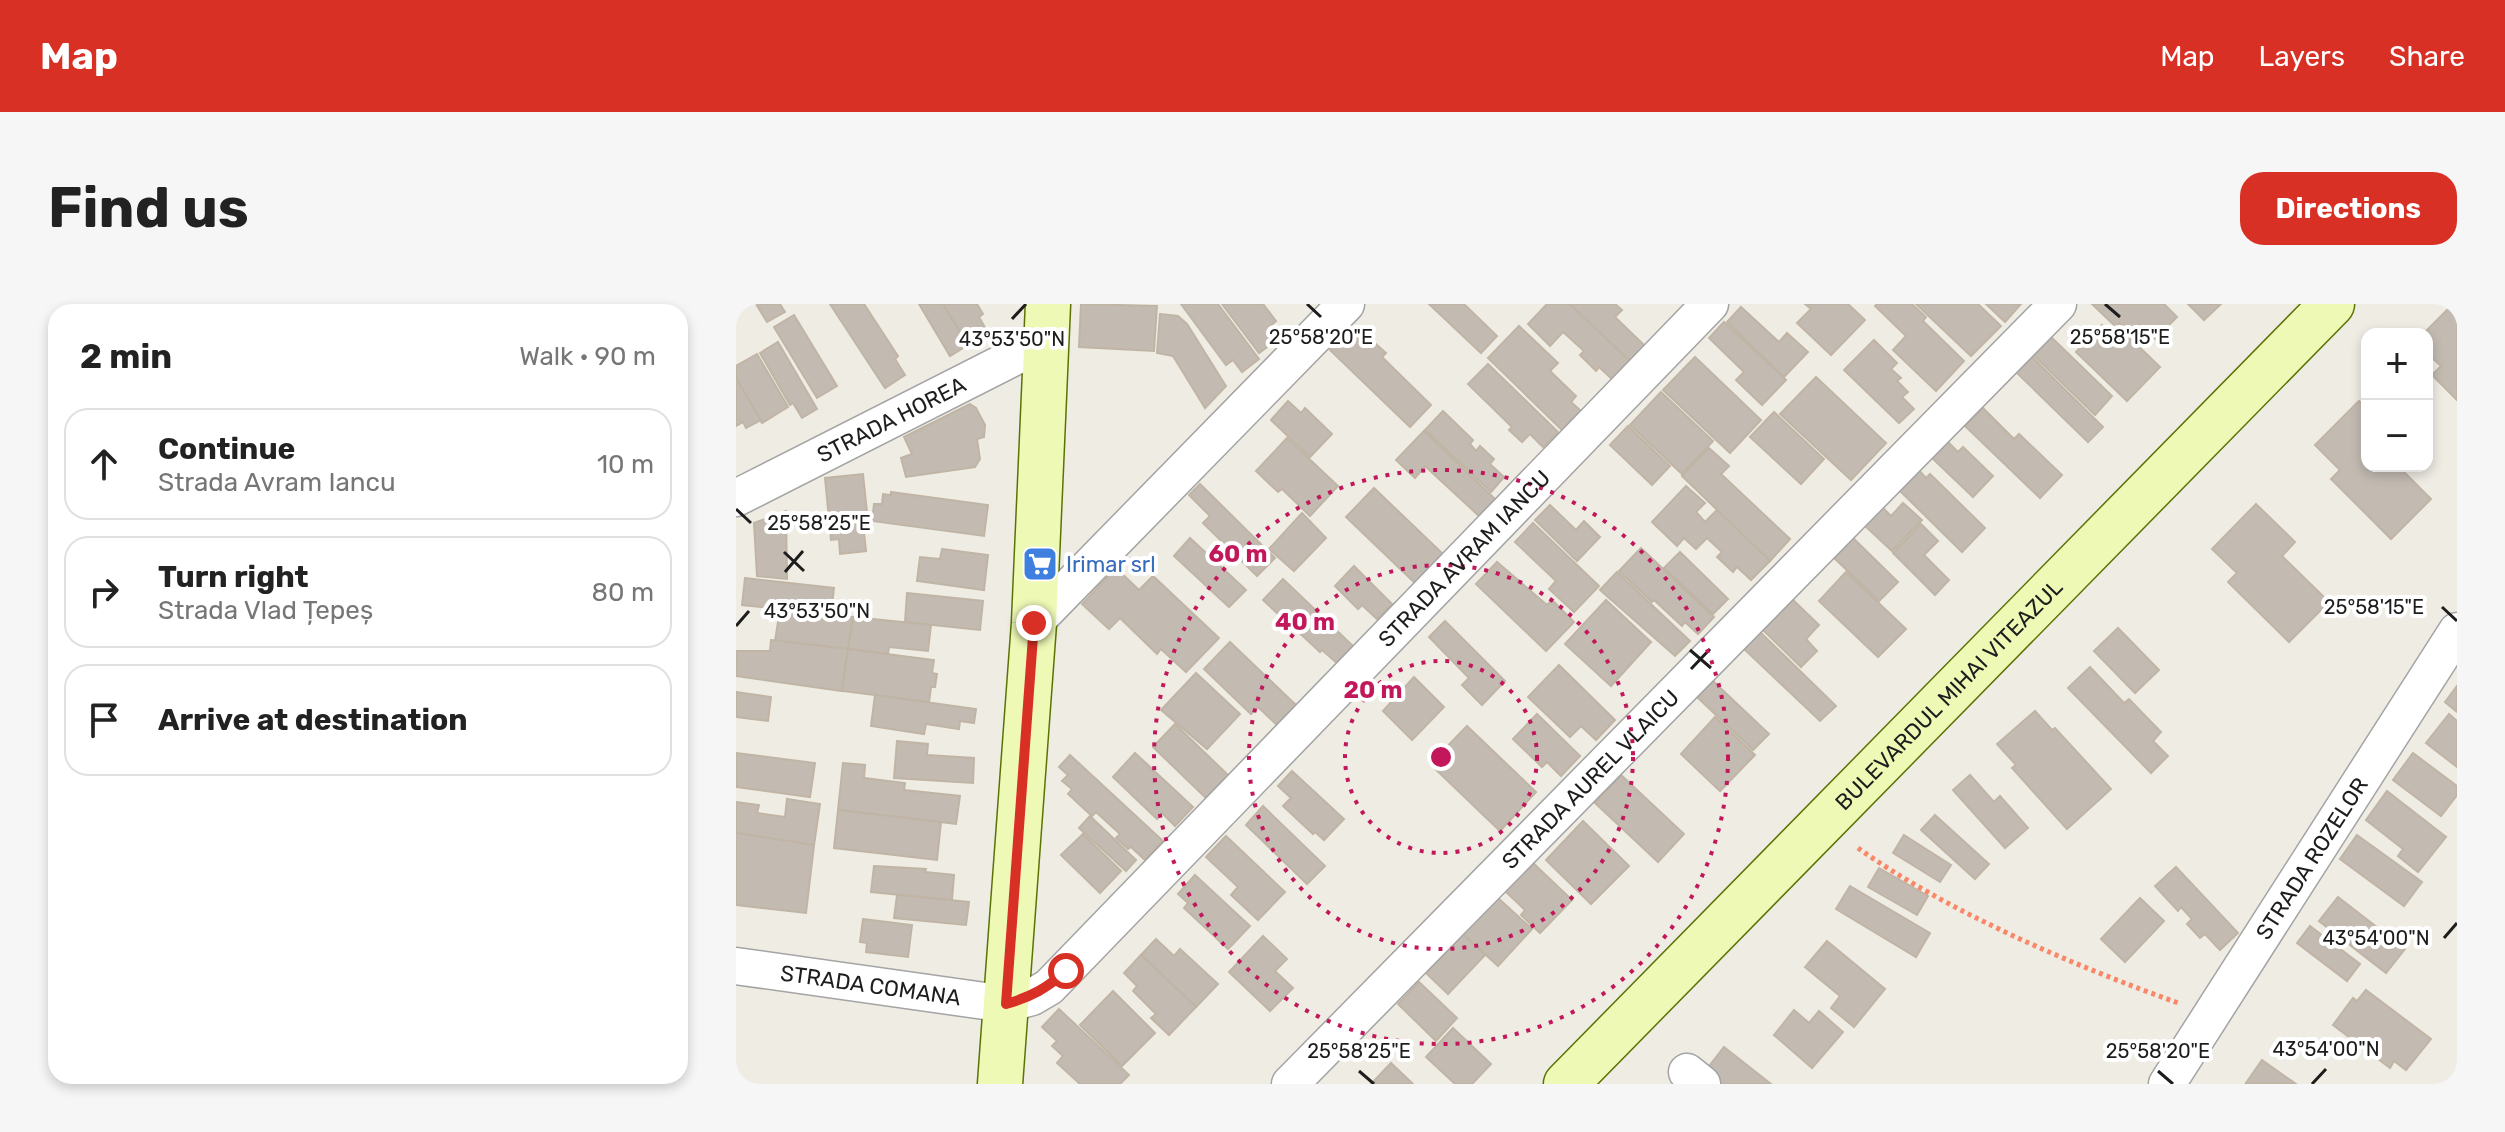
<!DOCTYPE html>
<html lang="en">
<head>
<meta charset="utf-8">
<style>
  body { margin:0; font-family:Rubik,sans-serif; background:#f6f6f6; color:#222 }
  .controls { position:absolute; right:24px; top:24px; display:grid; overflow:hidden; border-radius:16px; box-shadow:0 4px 12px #0003 }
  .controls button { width:72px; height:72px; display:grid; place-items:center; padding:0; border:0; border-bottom:2px solid #e0e0e0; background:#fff; color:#222; font:40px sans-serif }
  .stop { position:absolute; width:24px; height:24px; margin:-18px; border:6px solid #d93025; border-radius:50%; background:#fff }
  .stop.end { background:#d93025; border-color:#fff; box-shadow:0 2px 8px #0008 }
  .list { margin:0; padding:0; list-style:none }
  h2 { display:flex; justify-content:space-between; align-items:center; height:104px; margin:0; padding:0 32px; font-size:34px }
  h2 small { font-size:26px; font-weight:400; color:#767676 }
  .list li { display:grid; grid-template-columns:52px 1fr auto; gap:24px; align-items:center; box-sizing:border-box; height:112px; margin:0 16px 16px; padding:0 16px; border:2px solid #e0e0e0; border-radius:24px }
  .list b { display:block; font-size:30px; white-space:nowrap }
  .list p { margin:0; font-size:26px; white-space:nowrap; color:#767676 }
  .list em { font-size:26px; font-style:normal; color:#767676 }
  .icon { flex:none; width:44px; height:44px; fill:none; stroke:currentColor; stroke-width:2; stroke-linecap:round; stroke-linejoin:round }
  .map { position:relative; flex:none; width:1721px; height:780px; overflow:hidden; border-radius:24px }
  header { display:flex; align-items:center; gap:48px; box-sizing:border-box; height:112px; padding:0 40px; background:#d93025; color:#fff }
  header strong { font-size:38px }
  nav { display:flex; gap:44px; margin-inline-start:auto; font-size:28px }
  .intro { display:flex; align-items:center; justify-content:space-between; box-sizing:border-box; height:192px; padding:0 48px }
  h1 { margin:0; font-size:56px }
  .button { padding:20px 36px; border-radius:24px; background:#d93025; color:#fff; font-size:28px; font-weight:700 }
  main { display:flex; gap:48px; padding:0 48px }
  aside { flex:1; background:#fff; border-radius:24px; box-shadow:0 4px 12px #0003 }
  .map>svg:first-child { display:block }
  .building { fill:#c3bbb2; stroke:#c0b4a5; stroke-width:2 }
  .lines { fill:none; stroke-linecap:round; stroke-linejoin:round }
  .street-casing { stroke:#a4a4a4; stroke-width:39 }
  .secondary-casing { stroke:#5b7305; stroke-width:47 }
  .path { stroke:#f98768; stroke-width:5; stroke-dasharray:4 4; stroke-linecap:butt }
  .street { stroke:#fff; stroke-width:36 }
  .secondary { stroke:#eef9b6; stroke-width:44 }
  .route { stroke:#d93025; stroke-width:10 }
  .ticks { fill:none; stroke:#1d1d1d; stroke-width:3 }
  .ring { fill:none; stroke:#c2185b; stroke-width:4; stroke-dasharray:4 8 }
  .labels { text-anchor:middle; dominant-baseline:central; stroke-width:8; stroke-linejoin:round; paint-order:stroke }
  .street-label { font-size:22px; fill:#1d1d1d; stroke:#fff }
  .shop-label { font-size:22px; fill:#366cbe; stroke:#fff; text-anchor:start }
  .ticks-label { font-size:20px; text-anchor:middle; fill:#1d1d1d; stroke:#fff; stroke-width:8; stroke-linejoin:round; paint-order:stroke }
  .centre { fill:#c2185b; stroke:#fff; stroke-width:4 }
  .ring-label { font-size:24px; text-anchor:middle; font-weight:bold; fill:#c2185b; stroke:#fff; stroke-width:8; stroke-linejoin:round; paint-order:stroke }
</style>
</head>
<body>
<header>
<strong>Map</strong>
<nav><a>Map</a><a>Layers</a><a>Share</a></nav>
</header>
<div class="intro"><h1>Find us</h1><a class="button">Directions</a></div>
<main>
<aside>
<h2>2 min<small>Walk · 90 m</small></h2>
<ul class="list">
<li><svg class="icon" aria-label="ahead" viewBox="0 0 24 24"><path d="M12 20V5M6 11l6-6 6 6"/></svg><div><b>Continue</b><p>Strada Avram Iancu</p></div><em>10 m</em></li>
<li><svg class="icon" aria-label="right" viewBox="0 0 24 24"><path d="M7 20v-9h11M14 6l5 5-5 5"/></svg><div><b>Turn right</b><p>Strada Vlad Țepeș</p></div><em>80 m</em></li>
<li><svg class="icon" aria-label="arrive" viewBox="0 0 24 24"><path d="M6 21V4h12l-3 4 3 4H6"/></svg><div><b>Arrive at destination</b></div></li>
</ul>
</aside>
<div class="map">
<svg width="1721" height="780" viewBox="0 0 1721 780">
  <rect width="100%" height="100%" fill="#eeece3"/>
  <g class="building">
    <path d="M20,0H44L49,8L31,18Z"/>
    <path d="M94,0H128L162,52L159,55L169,71L149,84Z"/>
    <path d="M183,0H207L232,41L214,52Z"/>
    <path d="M207,0H241L247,10L243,13L252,29L232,41Z"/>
    <path d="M345,0L421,2L418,47L343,43Z"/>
    <path d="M445,0H482L523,55L506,68L497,56L490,61Z"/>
    <path d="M486,0H527L540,17L533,23L542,35L523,49Z"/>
    <path d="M693,0H728L761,32L745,49Z"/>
    <path d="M811,0H834L894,57L876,75L863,63L860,67L844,51L848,47L827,28L814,42L792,20Z"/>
    <path d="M834,0H879L886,6L879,13L909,42L894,57Z"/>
    <path d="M1069,0H1112L1129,16L1095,51L1061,19L1075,5Z"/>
    <path d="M1141,0H1176L1190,13L1187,17L1228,57L1200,87L1157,46L1170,32L1139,2Z"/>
    <path d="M1180,0H1242L1265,22L1235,52Z"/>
    <path d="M1250,0H1285L1269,18Z"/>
    <path d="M1356,0H1428L1441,13L1419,35L1404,21L1395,31L1383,19L1380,23Z"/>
    <path d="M1452,0H1485L1468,16Z"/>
    <path d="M1717,0H1721V96L1696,71L1705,62L1691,49V30H1687Z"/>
    <path d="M1005,3L1043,38L1051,29L1072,48L1048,73L991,18Z"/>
    <path d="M424,10L442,12L451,20L490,82L469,104L437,52L421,49Z"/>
    <path d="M58,11L101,82L81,94L38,23Z"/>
    <path d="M988,18L1050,76L1026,101L1000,76L1008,68L973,34Z"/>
    <path d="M1366,21L1379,34L1387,27L1424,63L1391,97L1340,48Z"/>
    <path d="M783,22L822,59L814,67L840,92L835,98L845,107L826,126L752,54Z"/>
    <path d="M615,24L628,36L631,32L650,49L646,53L695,101L674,123L594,46Z"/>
    <path d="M1313,31L1376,92L1359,111L1295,49Z"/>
    <path d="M1138,36L1161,59L1155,65L1165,74L1161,77L1172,88L1166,93L1178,105L1163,119L1108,66Z"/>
    <path d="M42,38L81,105L66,114L57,99L54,101L24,49Z"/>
    <path d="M21,50L52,103L26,119L0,74V62Z"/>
    <path d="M1294,51L1367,123L1352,138L1279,67Z"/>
    <path d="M959,53L1025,116L994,149L927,86Z"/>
    <path d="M752,60L822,128L807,143L794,130L786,138L773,126L776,123L732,80Z"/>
    <path d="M1080,73L1150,139L1115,176L1044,110Z"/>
    <path d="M0,74L25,116L10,124L7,118L0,122Z"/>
    <path d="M925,88L977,137L946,170L894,121Z"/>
    <path d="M552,97L565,109L569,104L596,130L574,153L535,116Z"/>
    <path d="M1623,97L1631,105V162H1662L1695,195L1655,235L1595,175L1604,166L1579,141Z"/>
    <path d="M234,100L240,104L249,121L248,133L241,135L244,155L239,163L170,173L165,154L176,150L168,133Z"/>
    <path d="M1247,104L1278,135L1283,130L1326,171L1304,194L1229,122Z"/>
    <path d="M707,107L737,136L734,140L740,147L744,142L758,155L754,160L768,173L755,188L689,126Z"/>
    <path d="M1038,108L1088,155L1065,180L1014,133Z"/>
    <path d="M892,122L934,162L916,181L874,141Z"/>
    <path d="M688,127L759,195L743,212L689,162L679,174L660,156Z"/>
    <path d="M551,134L602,182L574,212L546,185L542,188L520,167Z"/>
    <path d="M1211,137L1222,148L1227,143L1257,172L1237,193L1195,153Z"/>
    <path d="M973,144L993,162L985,170L1054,235L1034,257L946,172Z"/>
    <path d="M1180,163L1190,174L1194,170L1249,224L1226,248L1160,183Z"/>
    <path d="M127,170L132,218L127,219L130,247L104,250L103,235L95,236L89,174Z"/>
    <path d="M464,180L539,254L521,272L467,219L474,212L453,191Z"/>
    <path d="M950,182L969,199L960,208L969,218L981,206L1034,257L1015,276L1001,263L997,268L981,253L986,248L971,234L960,245L948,234L941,242L916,218Z"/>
    <path d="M638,184L708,251L680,280L610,213Z"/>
    <path d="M155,188L252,201L248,232L136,217L138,200H146L147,190L155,191Z"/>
    <path d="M1167,199L1186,216L1156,247L1127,220L1145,202L1155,212Z"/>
    <path d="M1520,200L1559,238L1546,252L1593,298L1553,338L1492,278L1501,269L1476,245Z"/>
    <path d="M814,201L840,226L848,217L864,233L841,257L799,216Z"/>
    <path d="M50,207L51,275L21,272L18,219Z"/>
    <path d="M566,209L590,234L558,267L533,245Z"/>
    <path d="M797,219L863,282L838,308L813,285L820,277L779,238Z"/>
    <path d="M1185,220L1202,237L1188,251L1213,276L1199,291L1157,249Z"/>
    <path d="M1115,232L1162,278L1143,297L1096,252Z"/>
    <path d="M454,234L510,286L493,303L438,252Z"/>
    <path d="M905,244L978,313L962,330L949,318L946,322L918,296L916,298L883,267Z"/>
    <path d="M206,245L252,251L248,286L181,277L184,253L204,255Z"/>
    <path d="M944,248L992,295L977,310L928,264Z"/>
    <path d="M761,258L811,301L816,296L838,318L810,347L740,280Z"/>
    <path d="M618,262L656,300L641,315L626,301L622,305L599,282Z"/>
    <path d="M380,264L403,286L417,272L483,334L450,368L425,345L421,350L384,314L373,325L346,300Z"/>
    <path d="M881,268L954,337L939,352L864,286Z"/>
    <path d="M1110,268L1170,325L1142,353L1083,297Z"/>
    <path d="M9,274L98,284L95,310L6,301Z"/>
    <path d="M547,275L617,342L601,359L586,346L584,348L555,321L558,318L546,307L542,310L527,296Z"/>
    <path d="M171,289L247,297L244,326L169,318Z"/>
    <path d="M1054,293L1083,321L1070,335L1081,347L1065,363L1024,323Z"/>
    <path d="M870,296L915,338L875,382L829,340Z"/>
    <path d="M44,305L117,313L112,345L39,337Z"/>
    <path d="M117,313L195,321L192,347L153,343L152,350L112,345Z"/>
    <path d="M709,317L769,377L746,401L726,381L733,374L693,333Z"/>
    <path d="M1382,324L1423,366L1399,389L1358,347Z"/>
    <path d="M1022,326L1100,402L1084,417L1006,343Z"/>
    <path d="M35,336L112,345L106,387L0,372L1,347H34Z"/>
    <path d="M494,338L560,401L541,421L522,403L515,410L468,365Z"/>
    <path d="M112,345L198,356L196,369L201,370L199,383H195L193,398L106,387Z"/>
    <path d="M823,361L879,416L860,436L845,422L834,433L792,393Z"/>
    <path d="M1354,363L1388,399L1393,395L1425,428L1417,437L1432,452L1415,469L1332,384Z"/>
    <path d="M460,369L504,410L471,445L425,406Z"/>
    <path d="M678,373L708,403L676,436L647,407Z"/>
    <path d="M977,377L1033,430L1017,446L961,393Z"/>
    <path d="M1721,382V408L1709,398Z"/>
    <path d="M0,388L35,393L32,417L0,413Z"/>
    <path d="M139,391L240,405L238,419L224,417L223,425L190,420L188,430L135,422Z"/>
    <path d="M1299,407L1316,426L1319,424L1375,485L1331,525L1276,464L1280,461L1261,440Z"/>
    <path d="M801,410L844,452L825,472L811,458L806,463L777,435Z"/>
    <path d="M1713,410L1721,417V463L1690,439Z"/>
    <path d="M979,413L1019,451L984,487L945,450Z"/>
    <path d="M439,420L492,471L470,494L417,443Z"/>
    <path d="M731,422L800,488L764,527L694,460Z"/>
    <path d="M161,437L192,440L191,451L238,454L237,479L158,474Z"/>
    <path d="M0,449L79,459L74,493L1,483Z"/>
    <path d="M399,449L457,503L439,522L426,509L421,515L377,473Z"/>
    <path d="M1677,449L1721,482V491L1705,512L1657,476Z"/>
    <path d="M334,451L427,537L409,556L395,543L392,545L380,534L384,530L360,508L356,512L332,490L336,485L326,477L332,471L323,463Z"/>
    <path d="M107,459L129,461L128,474L169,479L168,486L224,492L220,520L102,506Z"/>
    <path d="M556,467L608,515L588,536L579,528L577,530L547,502L555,494L542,482Z"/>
    <path d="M885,471L948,530L922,558L859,499Z"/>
    <path d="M1234,471L1258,498L1264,492L1292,524L1269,544L1217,486Z"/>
    <path d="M1651,487L1710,533L1682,568L1662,552L1667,545L1630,516Z"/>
    <path d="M51,495L84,500L78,541L0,529V498L23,501L21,509L49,513Z"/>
    <path d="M527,502L589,562L571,580L510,521Z"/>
    <path d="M102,506L205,518L201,556L98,544Z"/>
    <path d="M1199,511L1253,560L1239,575L1185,526Z"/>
    <path d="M354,512L400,556L390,567L343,524Z"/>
    <path d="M847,517L893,562L855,600L810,556Z"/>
    <path d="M0,529L78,541L70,609L0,601Z"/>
    <path d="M347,530L385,567L364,589L325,551Z"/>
    <path d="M1168,531L1215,561L1204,578L1157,549Z"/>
    <path d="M1621,531L1686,578L1668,602L1604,555Z"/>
    <path d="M490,532L549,588L522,616L495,591L502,583L470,553Z"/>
    <path d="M795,557L836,596L804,629L785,611L789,606L768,586Z"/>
    <path d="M138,562L190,565L189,568L218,571L216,596L135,588Z"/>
    <path d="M1440,563L1502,629L1484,646L1469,630L1464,634L1451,620L1456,615L1445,603L1442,607L1419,582Z"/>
    <path d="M1143,564L1192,592L1181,611L1132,583Z"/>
    <path d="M459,571L514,622L492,645L448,604L452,599L442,590Z"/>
    <path d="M1114,582L1194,629L1180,653L1100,605Z"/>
    <path d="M161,591L233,598L230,621L158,614Z"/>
    <path d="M761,593L796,625L762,662L727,630Z"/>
    <path d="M1602,593L1669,645L1650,669L1583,617Z"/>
    <path d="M1404,594L1428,617L1389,658L1365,635Z"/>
    <path d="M127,615L176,621L172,653L130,648L131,639L124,638Z"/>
    <path d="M1574,622L1624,660L1611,677L1561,639Z"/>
    <path d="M727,630L749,651L712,690L690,669Z"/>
    <path d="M527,632L551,655L539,667L557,684L534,707L493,668Z"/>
    <path d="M420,635L438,652L444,645L482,680L460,703L405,651Z"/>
    <path d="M1091,637L1149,685L1118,723L1095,704L1104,692L1069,663Z"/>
    <path d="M405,651L460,703L433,731L415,714L420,710L397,687L401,682L388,669Z"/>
    <path d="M683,678L721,714L700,737L662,700Z"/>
    <path d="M1630,686L1695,735L1670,766L1658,757L1654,764L1597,721L1617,694L1621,697Z"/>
    <path d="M377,687L419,729L386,762L344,721Z"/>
    <path d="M323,705L393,771L384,780H344L321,759L327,752L316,742L321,737L306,723Z"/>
    <path d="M1058,706L1073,719L1083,707L1107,728L1076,764L1038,731Z"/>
    <path d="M717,724L755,760L736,780H719L690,753Z"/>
    <path d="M988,743L1035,780H980L967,770Z"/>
    <path d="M1526,756L1560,780L1510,779Z"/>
    <path d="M655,759L677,780H635Z"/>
  </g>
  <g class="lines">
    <defs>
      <g id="street">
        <path id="s1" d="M0,194L310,37"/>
        <path d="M298,319L610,0"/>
        <path id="s2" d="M0,662L270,700L296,693L313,683L974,0"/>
        <path d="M951,768L966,780"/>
        <path id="s3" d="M554,780L1322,0"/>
        <path id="s4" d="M1431,780L1721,327"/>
      </g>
      <g id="secondary">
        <path d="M264,780L298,319L312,0"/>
        <path id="s5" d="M830,780L1596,0"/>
      </g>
    </defs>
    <use href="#street" class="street-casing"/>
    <use href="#secondary" class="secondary-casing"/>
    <path class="path" d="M1122,544C1213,609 1339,662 1445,700"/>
    <use href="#street" class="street"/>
    <use href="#secondary" class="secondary"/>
  </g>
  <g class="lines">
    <path class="route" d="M298,319L270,700C295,693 311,684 330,667"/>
  </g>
  <path class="ticks" d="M571,0L585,13M1369,0L1384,13M276,15L290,0M0,205L15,219M48,248L68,267M49,268L67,247M1706,303L1721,317M0,322L13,307M954,346L975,364M955,365L974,345M1708,634L1721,619M623,767L638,780M1422,767L1437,780M1576,780L1590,765"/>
  <g class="ring">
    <circle cx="705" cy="453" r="96"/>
    <circle cx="705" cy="453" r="192"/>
    <circle cx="705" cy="453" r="287"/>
  </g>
  <defs>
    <symbol id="supermarket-square" viewBox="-11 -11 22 22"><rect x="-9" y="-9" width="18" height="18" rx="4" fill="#3f7fe0" stroke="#fff"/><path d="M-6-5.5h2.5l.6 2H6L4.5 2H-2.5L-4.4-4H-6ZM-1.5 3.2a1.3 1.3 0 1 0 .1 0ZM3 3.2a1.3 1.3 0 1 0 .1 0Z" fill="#fff"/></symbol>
  </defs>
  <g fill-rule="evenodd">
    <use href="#supermarket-square" x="284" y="240" width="40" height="40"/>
  </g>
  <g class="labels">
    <g class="street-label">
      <text stroke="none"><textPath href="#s1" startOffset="174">STRADA HOREA</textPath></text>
      <text stroke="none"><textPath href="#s2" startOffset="916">STRADA AVRAM IANCU</textPath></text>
      <text stroke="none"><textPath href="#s5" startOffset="546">BULEVARDUL MIHAI VITEAZUL</textPath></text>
      <text stroke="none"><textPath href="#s3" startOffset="428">STRADA AUREL VLAICU</textPath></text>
      <text stroke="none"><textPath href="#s4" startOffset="268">STRADA ROZELOR</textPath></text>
      <text stroke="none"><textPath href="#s2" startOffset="136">STRADA COMANA</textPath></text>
    </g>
    <g class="shop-label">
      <text x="330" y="260">Irimar srl</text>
    </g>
  </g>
  <g class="ticks-label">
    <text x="585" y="40">25°58'20"E</text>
    <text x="1384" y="40">25°58'15"E</text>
    <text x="276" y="42">43°53'50"N</text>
    <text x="83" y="226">25°58'25"E</text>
    <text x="1638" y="310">25°58'15"E</text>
    <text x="81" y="314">43°53'50"N</text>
    <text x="1640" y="641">43°54'00"N</text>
    <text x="1590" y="752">43°54'00"N</text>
    <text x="623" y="754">25°58'25"E</text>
    <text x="1422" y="754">25°58'20"E</text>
  </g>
  <circle cx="705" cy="453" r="12" class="centre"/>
  <g class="ring-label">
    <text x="502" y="258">60 m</text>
    <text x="569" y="326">40 m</text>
    <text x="637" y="394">20 m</text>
  </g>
</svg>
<div class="controls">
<button>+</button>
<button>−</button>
</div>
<div class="stop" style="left:330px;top:667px"></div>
<div class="stop end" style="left:298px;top:319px"></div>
</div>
</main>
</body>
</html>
